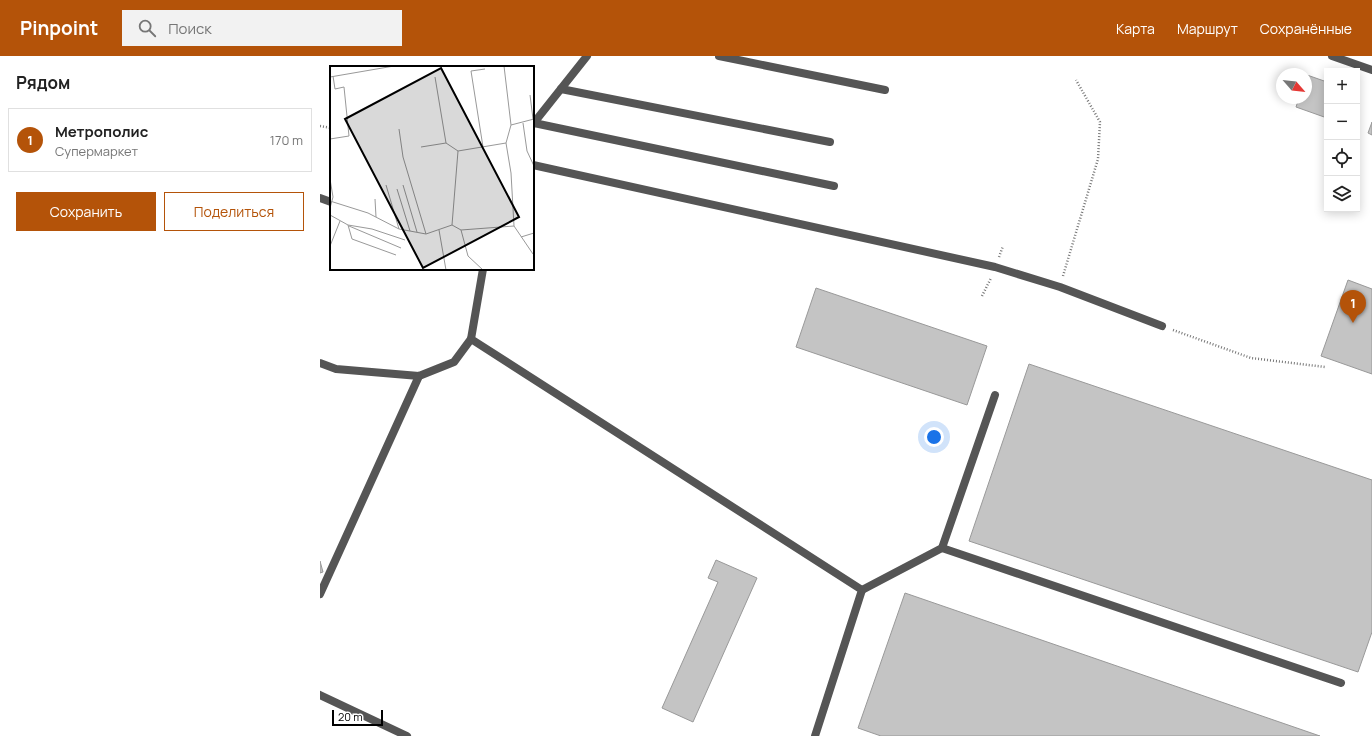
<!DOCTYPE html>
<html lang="ru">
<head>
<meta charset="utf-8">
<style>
  body { margin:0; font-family:Manrope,sans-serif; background:#f2f2f2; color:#222 }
  .controls { position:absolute; right:12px; top:12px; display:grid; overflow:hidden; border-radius:0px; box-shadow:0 2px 10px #0003 }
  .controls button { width:36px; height:36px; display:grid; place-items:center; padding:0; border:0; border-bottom:1px solid #e0e0e0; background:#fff; color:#222; font:20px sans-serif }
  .compass { position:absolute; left:956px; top:12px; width:36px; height:36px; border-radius:50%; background:#fff; box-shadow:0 2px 10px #0003; rotate:118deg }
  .scale { position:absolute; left:12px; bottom:10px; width:51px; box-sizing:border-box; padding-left:4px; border:2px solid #000; border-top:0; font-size:11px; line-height:14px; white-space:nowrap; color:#000; -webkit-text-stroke:3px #fff; paint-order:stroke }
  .you { position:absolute; left:614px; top:381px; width:14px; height:14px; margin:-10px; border:3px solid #fff; border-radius:50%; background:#1a73e8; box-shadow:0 0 0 6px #1a73e833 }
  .badge { display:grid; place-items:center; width:26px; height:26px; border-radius:50%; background:#b45309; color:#fff; font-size:13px; font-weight:700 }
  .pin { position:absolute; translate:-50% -33px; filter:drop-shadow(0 1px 2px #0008) }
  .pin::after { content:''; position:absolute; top:21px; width:14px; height:12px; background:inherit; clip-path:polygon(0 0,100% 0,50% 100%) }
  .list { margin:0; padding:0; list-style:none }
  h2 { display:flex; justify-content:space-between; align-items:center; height:52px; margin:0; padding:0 16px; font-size:17px }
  h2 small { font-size:13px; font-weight:400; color:#767676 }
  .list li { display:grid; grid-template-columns:26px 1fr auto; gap:12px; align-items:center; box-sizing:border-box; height:64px; margin:0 8px 8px; padding:0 8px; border:1px solid #e0e0e0; border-radius:0px }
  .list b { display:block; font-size:15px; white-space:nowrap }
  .list p { margin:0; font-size:13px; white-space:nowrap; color:#767676 }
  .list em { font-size:13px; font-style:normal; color:#767676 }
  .actions { display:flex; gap:8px; padding:12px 16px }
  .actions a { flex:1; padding:9px 0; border:1px solid #b45309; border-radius:0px; text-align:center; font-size:14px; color:#b45309 }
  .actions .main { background:#b45309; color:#fff }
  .icon { flex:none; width:22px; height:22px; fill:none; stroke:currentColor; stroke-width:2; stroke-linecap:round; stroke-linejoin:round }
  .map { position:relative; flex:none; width:1052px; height:680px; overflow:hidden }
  header { display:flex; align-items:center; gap:24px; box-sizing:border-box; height:56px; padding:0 20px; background:#b45309; color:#fff }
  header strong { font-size:19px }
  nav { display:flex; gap:22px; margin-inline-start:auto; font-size:14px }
  .search { width:280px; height:36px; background:#f2f2f2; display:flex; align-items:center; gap:10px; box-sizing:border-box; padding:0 14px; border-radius:0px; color:#767676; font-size:15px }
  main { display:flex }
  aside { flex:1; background:#fff }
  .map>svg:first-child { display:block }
  .building { fill:#c4c4c4; stroke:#999 }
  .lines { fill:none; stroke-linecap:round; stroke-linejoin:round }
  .path { stroke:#777; stroke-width:2.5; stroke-dasharray:1 2; stroke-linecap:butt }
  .lane { stroke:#555; stroke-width:8 }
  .street { stroke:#555; stroke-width:8 }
  .inset-road { fill:none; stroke:#999; stroke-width:1 }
  .view { fill:#000; fill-opacity:0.15; stroke:#000; stroke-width:2 }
  .inset-edge { fill:none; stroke:#000; stroke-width:2 }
</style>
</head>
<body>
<header>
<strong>Pinpoint</strong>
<div class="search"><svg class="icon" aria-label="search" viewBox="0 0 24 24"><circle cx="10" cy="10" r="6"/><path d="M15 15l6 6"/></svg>Поиск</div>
<nav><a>Карта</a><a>Маршрут</a><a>Сохранённые</a></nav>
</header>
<main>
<aside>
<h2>Рядом<small></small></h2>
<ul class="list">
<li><span class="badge">1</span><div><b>Метрополис</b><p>Супермаркет</p></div><em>170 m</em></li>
</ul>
<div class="actions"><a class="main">Сохранить</a><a>Поделиться</a></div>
</aside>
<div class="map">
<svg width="1052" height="680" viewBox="0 0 1052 680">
  <rect width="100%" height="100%" fill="#fff"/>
  <g class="building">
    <path d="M987,19L1007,26V62L976,51L979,42H986V22Z"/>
    <path d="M1052,66V79L1048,77Z"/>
    <path d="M1028,224L1052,233V318L1001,300Z"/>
    <path d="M496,232L667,290L647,349L476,291Z"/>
    <path d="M709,308L1052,424V576L1038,616L649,485Z"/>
    <path d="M396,504L437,522L373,666L342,652L398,526L388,522Z"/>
    <path d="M0,505L3,516L0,517Z"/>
    <path d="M585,537L1000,680H561L538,672Z"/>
  </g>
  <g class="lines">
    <g class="path">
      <path d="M0,70L11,72"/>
      <path d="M679,201L683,190"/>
      <path d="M743,220L778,103L780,66L756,24"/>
      <path d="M662,240L671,222"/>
      <path d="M853,274L931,302L1005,311"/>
    </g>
    <g class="lane">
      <path d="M399,0L565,34"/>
      <path d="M1012,0L1052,14"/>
      <path d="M241,33L510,86"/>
      <path d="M214,67L514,130"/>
      <path d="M213,109L675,211L740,231L842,270"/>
      <path d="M0,142L11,146"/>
      <path d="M163,213L151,283L542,534L495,680"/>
      <path d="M0,307L16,313L99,320L134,306L151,283"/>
      <path d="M622,492L1021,627"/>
      <path d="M542,534L622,492L675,339"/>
      <path d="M0,538L99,320"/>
      <path d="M0,639L87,680"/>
    </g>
    <path class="street" d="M213,68L267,0"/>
  </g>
  <g transform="translate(10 10)">
    <rect width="204" height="204" fill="#fff"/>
    <path class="inset-road" d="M174,0L181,59L204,53M0,11L64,0M105,11L116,77M200,29L203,53M193,57L197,85L204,100M69,63L73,91L96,168M0,73L19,70L14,21L5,23L3,10M176,77L181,107L184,160L203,188M91,81L116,77L128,85M153,81L141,5L155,3M0,113L3,131L0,142M56,119L69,163M73,119L87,166M67,123L80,165M45,133L46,151M0,135L38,147L69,163L96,168L122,159L128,85L176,77L181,59M0,149L18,159L42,163L75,174M18,159L22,173L66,189M122,159L131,164L138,190L153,204M19,160L71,182M109,164L116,204M131,164L184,160M191,171L204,167M0,180L10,155"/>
    <path class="view" d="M111,2L189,151L93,202L15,53Z"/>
    <rect width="204" height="204" class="inset-edge"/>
  </g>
</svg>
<div class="controls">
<button>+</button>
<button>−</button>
<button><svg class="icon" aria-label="locate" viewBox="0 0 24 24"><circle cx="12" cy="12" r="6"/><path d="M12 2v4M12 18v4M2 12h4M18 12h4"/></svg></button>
<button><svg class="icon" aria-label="layers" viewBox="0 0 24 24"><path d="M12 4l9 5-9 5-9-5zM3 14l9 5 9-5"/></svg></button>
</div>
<svg class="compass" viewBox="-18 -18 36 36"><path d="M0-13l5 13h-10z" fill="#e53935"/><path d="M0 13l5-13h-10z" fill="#767676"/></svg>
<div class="scale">20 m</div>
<div class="you"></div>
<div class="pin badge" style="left:1033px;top:267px">1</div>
</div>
</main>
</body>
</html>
